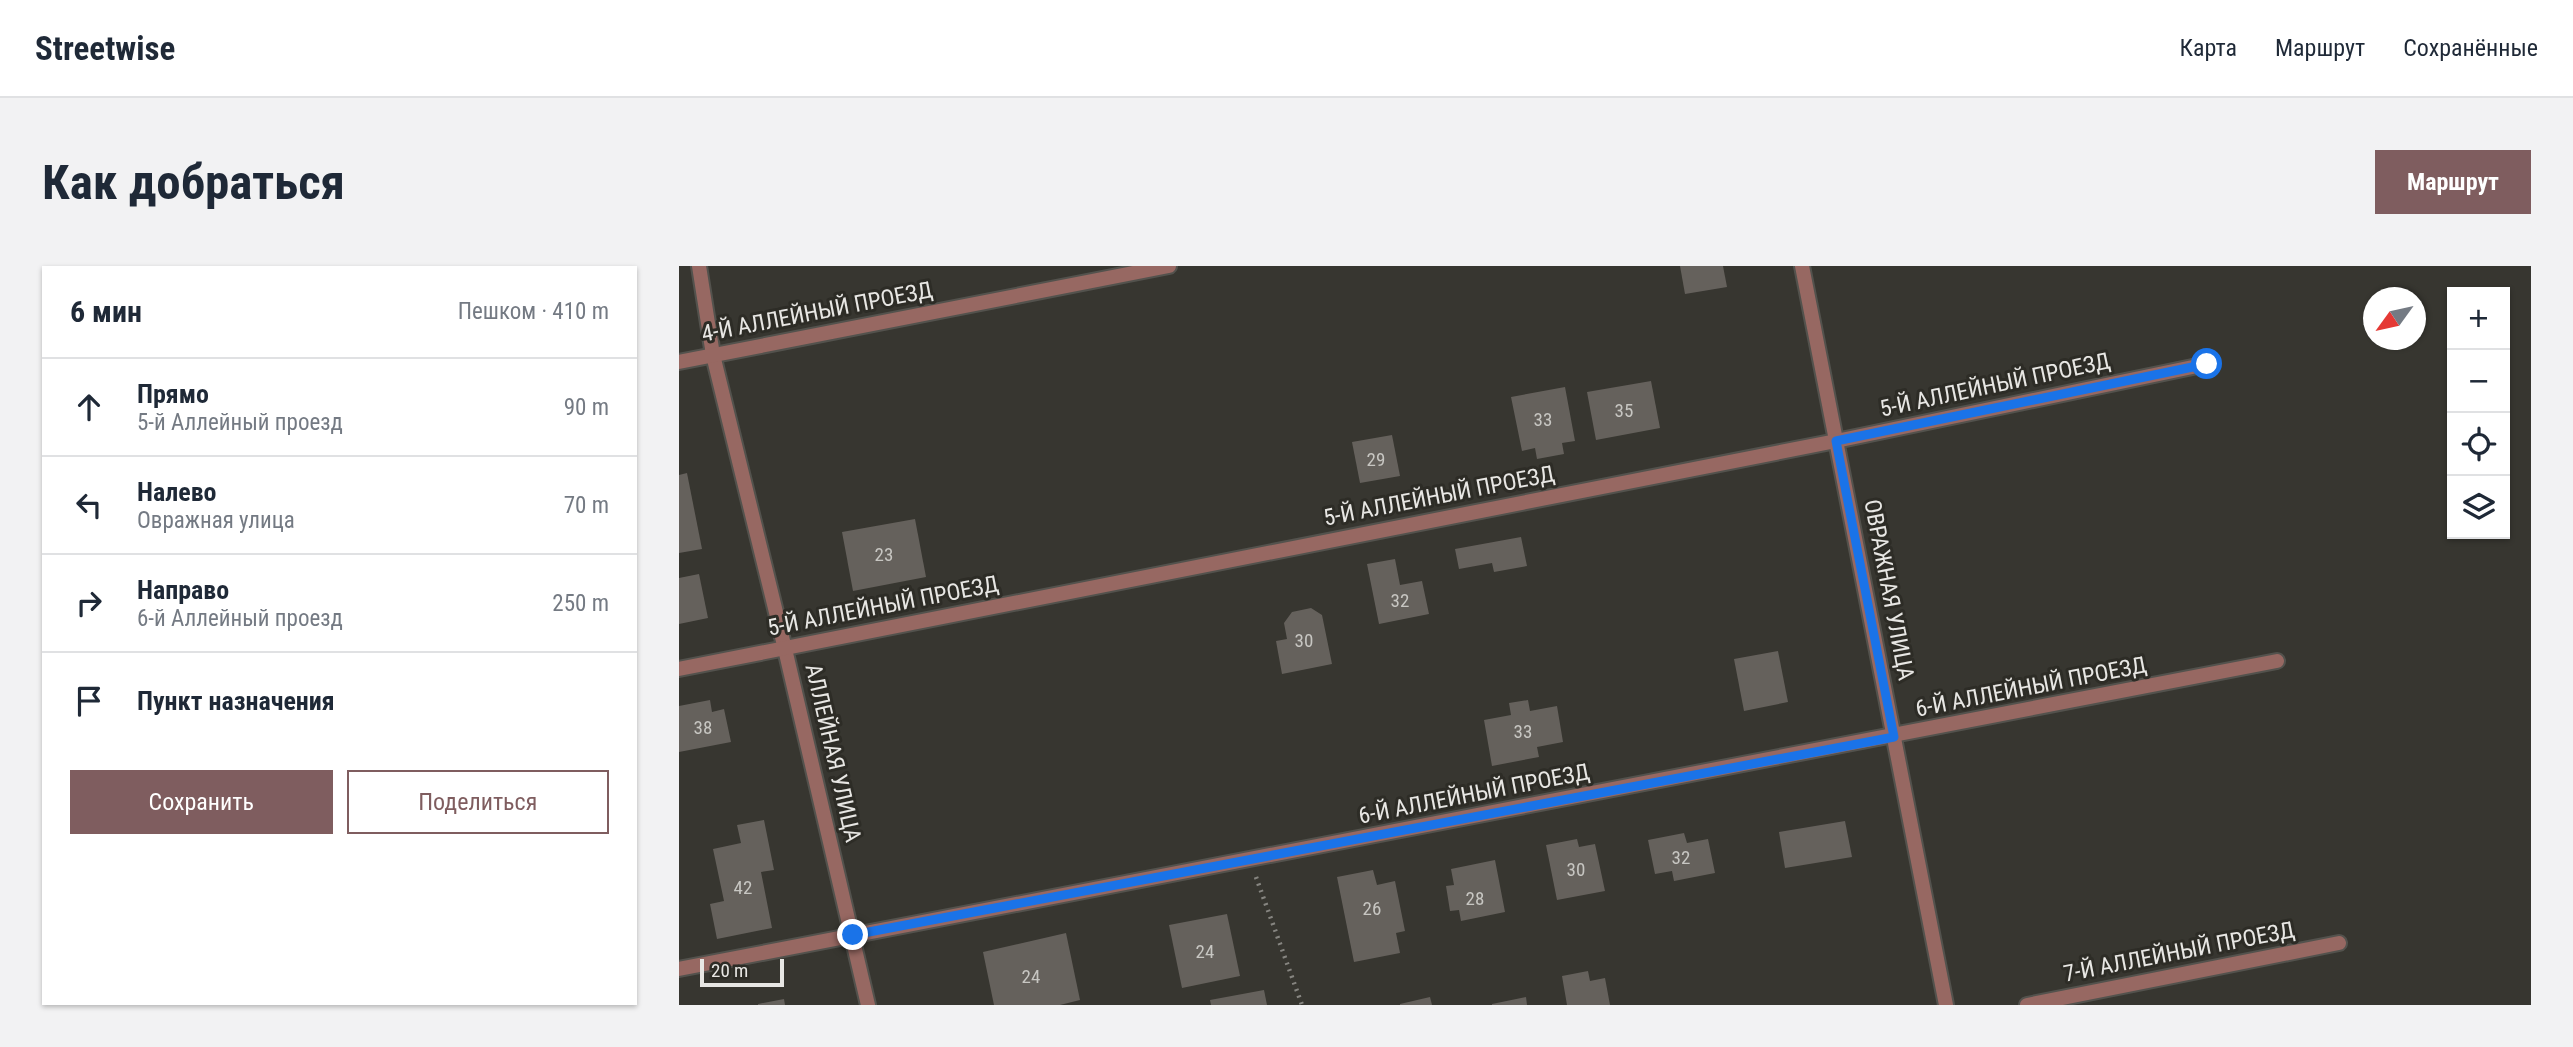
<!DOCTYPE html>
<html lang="ru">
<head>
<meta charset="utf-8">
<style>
  body { margin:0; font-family:"Roboto Condensed",sans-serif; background:#f2f2f3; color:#1f2937 }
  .controls { position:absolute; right:21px; top:21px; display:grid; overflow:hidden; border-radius:0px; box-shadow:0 2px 5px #0004 }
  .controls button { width:63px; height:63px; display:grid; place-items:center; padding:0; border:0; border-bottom:2px solid #e0e1e3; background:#fff; color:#1f2937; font:35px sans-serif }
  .compass { position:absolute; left:1684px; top:21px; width:63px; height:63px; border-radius:50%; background:#fff; box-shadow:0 2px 5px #0004; rotate:237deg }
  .scale { position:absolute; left:21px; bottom:18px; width:84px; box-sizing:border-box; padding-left:7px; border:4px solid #e8e7e4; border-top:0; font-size:19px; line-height:24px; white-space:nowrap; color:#e8e7e4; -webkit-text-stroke:5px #2d2c26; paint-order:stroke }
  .stop { position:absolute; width:21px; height:21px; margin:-16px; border:5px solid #1a73e8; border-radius:50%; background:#fff }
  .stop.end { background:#1a73e8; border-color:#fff; box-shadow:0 2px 7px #0008 }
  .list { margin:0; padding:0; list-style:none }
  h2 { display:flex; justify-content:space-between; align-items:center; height:91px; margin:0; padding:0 28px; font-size:30px }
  h2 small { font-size:23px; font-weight:400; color:#747a83 }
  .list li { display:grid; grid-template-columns:46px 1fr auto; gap:21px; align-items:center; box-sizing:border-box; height:98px; padding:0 28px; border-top:2px solid #e0e1e3 }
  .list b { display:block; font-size:26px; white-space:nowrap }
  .list p { margin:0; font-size:23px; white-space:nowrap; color:#747a83 }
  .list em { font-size:23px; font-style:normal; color:#747a83 }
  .actions { display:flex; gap:14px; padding:21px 28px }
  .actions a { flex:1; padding:16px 0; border:2px solid #7f5d5f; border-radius:0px; text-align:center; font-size:24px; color:#7f5d5f }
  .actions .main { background:#7f5d5f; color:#fff }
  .icon { flex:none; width:38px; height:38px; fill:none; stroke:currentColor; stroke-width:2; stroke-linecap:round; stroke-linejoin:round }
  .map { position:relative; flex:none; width:1852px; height:739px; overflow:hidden; border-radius:0px }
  header { display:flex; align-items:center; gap:42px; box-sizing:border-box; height:98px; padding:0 35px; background:#fff; border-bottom:2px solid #e0e1e3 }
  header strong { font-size:33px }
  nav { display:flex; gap:38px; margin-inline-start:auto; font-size:24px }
  .intro { display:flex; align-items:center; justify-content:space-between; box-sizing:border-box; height:168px; padding:0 42px }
  h1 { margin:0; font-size:49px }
  .button { padding:18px 32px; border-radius:0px; background:#7f5d5f; color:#fff; font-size:24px; font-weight:700 }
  main { display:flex; gap:42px; padding:0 42px }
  aside { flex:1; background:#fff; border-radius:0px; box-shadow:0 2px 5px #0004 }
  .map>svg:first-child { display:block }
  .building { fill:#65615c }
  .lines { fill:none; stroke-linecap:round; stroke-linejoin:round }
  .minor-casing { stroke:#53524d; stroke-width:18 }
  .path { stroke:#868580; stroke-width:4.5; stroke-dasharray:2 5; stroke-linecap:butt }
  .minor { stroke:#976862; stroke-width:14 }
  .route { stroke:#1a73e8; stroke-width:9 }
  .labels { text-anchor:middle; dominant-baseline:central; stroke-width:6; stroke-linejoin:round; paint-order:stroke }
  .number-label { font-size:19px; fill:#c7c6c2 }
  .street-label { font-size:23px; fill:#e8e7e4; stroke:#2d2c26 }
</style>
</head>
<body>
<header>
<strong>Streetwise</strong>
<nav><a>Карта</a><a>Маршрут</a><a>Сохранённые</a></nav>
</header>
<div class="intro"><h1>Как добраться</h1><a class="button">Маршрут</a></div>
<main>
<aside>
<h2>6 мин<small>Пешком · 410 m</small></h2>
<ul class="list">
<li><svg class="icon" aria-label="ahead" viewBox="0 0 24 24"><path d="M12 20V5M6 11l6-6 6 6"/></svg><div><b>Прямо</b><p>5-й Аллейный проезд</p></div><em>90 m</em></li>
<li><svg class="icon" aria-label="left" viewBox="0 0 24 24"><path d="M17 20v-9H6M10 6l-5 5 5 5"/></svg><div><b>Налево</b><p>Овражная улица</p></div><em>70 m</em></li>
<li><svg class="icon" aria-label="right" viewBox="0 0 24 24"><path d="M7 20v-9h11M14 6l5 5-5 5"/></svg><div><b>Направо</b><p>6-й Аллейный проезд</p></div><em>250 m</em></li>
<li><svg class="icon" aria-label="arrive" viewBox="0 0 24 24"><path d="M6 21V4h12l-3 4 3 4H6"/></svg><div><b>Пункт назначения</b></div></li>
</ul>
<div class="actions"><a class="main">Сохранить</a><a>Поделиться</a></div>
</aside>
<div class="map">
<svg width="1852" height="739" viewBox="0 0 1852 739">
  <rect width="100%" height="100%" fill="#373630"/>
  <g class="building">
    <path d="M1001,0H1044L1048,21L1006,28Z"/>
    <path d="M972,115L981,162L917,174L908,126Z"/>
    <path d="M886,121L896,175L883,177L885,188L858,193L856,182L843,185L832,131Z"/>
    <path d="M713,169L721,210L681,217L673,176Z"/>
    <path d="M8,207L23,283L0,287V209Z"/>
    <path d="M236,253L247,311L174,325L163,266Z"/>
    <path d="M842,271L848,300L815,306L813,297L780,303L776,283Z"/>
    <path d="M716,293L721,319L743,315L750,348L700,358L688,298Z"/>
    <path d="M20,308L29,352L0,358V312Z"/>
    <path d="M632,342L643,349L653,398L603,408L597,375L608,373L605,357L613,346Z"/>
    <path d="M1099,385L1109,436L1065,445L1055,393Z"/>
    <path d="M31,434L33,446L45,443L52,476L0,486V440Z"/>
    <path d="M849,434L851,445L878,440L884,476L858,481L860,491L813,500L805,454L832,449L830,437Z"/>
    <path d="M85,554L95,604L82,606L93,662L38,673L31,638L45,635L34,583L62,577L58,559Z"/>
    <path d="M1166,555L1173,591L1106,602L1100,566Z"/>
    <path d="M1005,567L1008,577L1029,573L1036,607L995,615L993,605L976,608L969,574Z"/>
    <path d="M898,573L900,581L916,578L926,625L878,634L867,579Z"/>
    <path d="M816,594L826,646L782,655L780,644L771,645L767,620L775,619L772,603Z"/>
    <path d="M694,604L698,619L716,615L726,665L717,667L721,687L675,696L658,611Z"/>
    <path d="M548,648L561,710L503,722L490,659Z"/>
    <path d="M387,667L401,734L381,739H315L304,686Z"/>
    <path d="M909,705L911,715L926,712L931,739H888L883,710Z"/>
    <path d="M585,724L588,739H532L531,734Z"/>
    <path d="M751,731L753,739H721V738Z"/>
    <path d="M847,731L848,739H813V738Z"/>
    <path d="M105,733L106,739H79V738Z"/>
  </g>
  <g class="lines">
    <defs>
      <g id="minor">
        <path d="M20,0L34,89L106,383L189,739"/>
        <path d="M1123,0L1267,739"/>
        <path d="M0,96L490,0"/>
        <path d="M0,403L1157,175L1528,98"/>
        <path d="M0,703L1598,395"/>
        <path d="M1348,739L1660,677"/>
      </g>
    </defs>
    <use href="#minor" class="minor-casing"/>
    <path class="path" d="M577,611L623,739"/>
    <use href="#minor" class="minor"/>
  </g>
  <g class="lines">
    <path class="route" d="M174,669L1215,471L1157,175L1528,98"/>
  </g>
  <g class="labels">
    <g class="number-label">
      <text x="945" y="144">35</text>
      <text x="864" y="153">33</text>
      <text x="697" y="193">29</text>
      <text x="205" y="288">23</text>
      <text x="721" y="334">32</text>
      <text x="625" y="374">30</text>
      <text x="24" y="461">38</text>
      <text x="844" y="465">33</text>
      <text x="1002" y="591">32</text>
      <text x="897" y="603">30</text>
      <text x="64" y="621">42</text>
      <text x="796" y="632">28</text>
      <text x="693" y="642">26</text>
      <text x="526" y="685">24</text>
      <text x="352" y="710">24</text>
    </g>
    <g class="street-label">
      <text transform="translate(138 46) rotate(-11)">4-Й АЛЛЕЙНЫЙ ПРОЕЗД</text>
      <text transform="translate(1316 119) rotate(-12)">5-Й АЛЛЕЙНЫЙ ПРОЕЗД</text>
      <text transform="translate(760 230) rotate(-11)">5-Й АЛЛЕЙНЫЙ ПРОЕЗД</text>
      <text transform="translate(1210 324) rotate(79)">ОВРАЖНАЯ УЛИЦА</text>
      <text transform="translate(204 340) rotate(-11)">5-Й АЛЛЕЙНЫЙ ПРОЕЗД</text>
      <text transform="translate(1352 421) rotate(-11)">6-Й АЛЛЕЙНЫЙ ПРОЕЗД</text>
      <text transform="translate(154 487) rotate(77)">АЛЛЕЙНАЯ УЛИЦА</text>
      <text transform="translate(795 528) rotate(-11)">6-Й АЛЛЕЙНЫЙ ПРОЕЗД</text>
      <text transform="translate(1500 686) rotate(-11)">7-Й АЛЛЕЙНЫЙ ПРОЕЗД</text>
    </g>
  </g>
</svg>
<div class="controls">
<button>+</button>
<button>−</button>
<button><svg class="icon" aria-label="locate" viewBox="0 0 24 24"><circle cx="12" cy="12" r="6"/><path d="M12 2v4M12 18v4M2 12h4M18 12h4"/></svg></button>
<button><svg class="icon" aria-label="layers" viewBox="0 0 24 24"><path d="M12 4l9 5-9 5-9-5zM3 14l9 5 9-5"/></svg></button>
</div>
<svg class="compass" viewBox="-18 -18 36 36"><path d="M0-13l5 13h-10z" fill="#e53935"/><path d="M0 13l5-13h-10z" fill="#747a83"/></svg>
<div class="scale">20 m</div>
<div class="stop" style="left:1528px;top:98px"></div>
<div class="stop end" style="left:174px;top:669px"></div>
</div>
</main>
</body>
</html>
